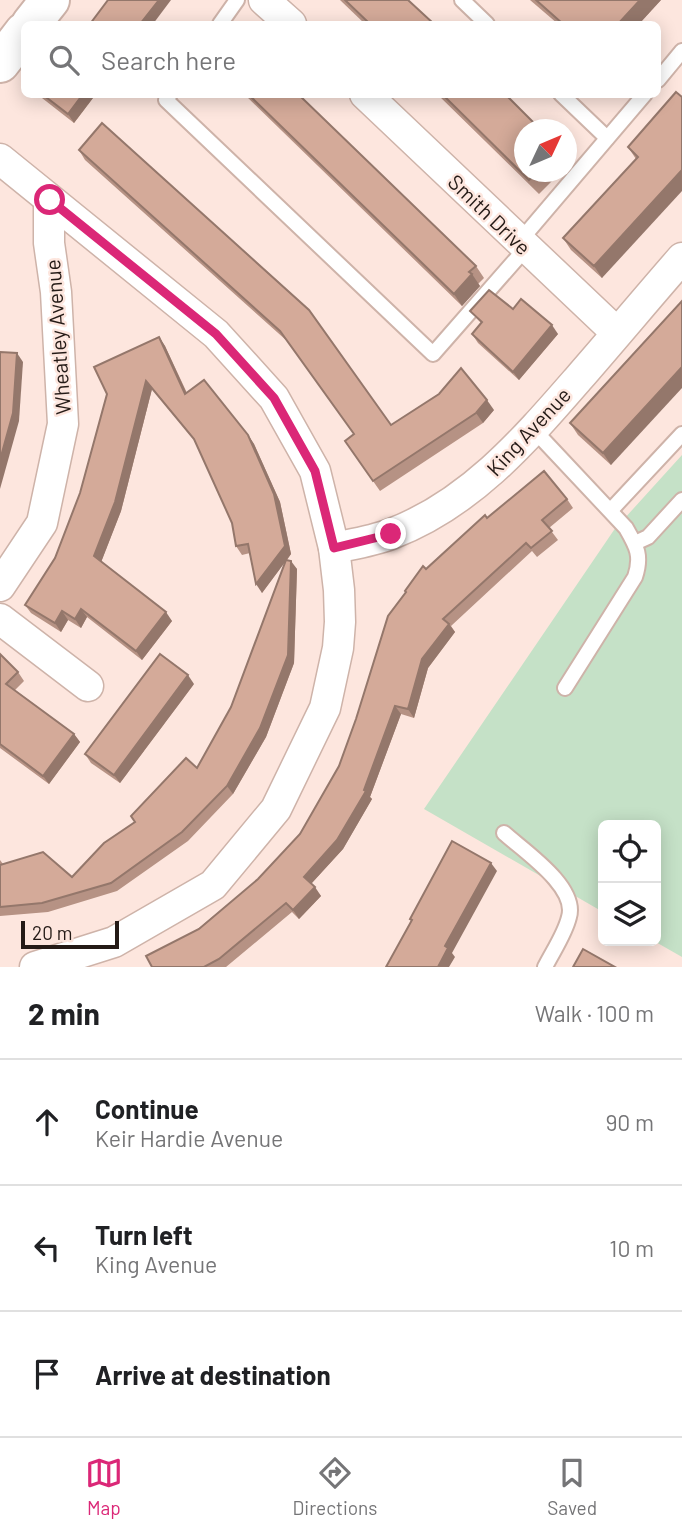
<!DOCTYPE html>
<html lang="en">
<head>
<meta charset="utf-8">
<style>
  body { margin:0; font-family:Barlow,sans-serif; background:#f2f2f2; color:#202124 }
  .controls { position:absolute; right:21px; bottom:21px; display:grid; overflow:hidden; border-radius:10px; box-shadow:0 4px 18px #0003 }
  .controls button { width:63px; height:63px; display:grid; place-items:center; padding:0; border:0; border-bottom:2px solid #e0e0e0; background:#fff; color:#202124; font:35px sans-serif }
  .compass { position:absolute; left:514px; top:119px; width:63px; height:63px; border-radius:50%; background:#fff; box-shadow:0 4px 18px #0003; rotate:46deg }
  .scale { position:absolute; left:21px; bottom:18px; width:98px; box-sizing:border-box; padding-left:7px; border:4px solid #241a16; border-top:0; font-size:19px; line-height:24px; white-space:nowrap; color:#241a16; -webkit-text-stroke:5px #fde6de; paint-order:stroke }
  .stop { position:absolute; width:21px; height:21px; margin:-16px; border:5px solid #db2777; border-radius:50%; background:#fff }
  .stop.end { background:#db2777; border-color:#fff; box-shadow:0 2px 7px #0008 }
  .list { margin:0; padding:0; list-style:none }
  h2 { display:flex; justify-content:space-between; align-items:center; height:91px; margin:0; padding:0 28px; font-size:30px }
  h2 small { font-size:23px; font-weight:400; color:#757577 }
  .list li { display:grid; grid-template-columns:46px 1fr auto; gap:21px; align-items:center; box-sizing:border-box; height:126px; padding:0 28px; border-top:2px solid #e0e0e0 }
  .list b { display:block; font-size:26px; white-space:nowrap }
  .list p { margin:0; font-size:23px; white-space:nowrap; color:#757577 }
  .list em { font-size:23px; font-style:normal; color:#757577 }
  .icon { flex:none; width:38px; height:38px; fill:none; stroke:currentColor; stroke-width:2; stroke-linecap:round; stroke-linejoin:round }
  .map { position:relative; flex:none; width:682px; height:967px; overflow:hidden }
  .search { position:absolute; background:#fff; box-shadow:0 4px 18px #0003; left:21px; right:21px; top:21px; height:77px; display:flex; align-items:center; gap:18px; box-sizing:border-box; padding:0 24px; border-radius:10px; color:#757577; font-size:26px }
  .sheet { height:469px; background:#fff }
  nav { display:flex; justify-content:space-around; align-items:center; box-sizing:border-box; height:98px; border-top:2px solid #e0e0e0; background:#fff; font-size:19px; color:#757577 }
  nav a { display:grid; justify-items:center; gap:4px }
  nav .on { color:#db2777 }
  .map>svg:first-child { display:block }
  .green { fill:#c5e1c7 }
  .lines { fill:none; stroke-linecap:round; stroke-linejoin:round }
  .service-casing { stroke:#ceb3a9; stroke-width:18 }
  .minor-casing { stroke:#ceb3a9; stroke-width:33 }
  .primary-casing { stroke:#ceb3a9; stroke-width:42 }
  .service { stroke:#fff; stroke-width:14 }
  .minor { stroke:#fff; stroke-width:30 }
  .primary { stroke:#fff; stroke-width:38 }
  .wall { fill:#b69284 }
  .shaded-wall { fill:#94776b }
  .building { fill:#d4aa99; stroke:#94776b; stroke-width:2 }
  .route { stroke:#db2777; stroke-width:9 }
  .labels { text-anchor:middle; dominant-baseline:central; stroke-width:5; stroke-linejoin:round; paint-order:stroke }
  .street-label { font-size:21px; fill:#241a16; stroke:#fde6de }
</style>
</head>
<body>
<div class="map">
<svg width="682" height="967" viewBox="0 0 682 967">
  <rect width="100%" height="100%" fill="#fde6de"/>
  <path class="green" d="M682,455V957L654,941H656V825H603V912L424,809L614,530Z"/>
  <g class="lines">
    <defs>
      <g id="service">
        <path d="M462,0L487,24"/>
        <path d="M220,24L237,0"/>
        <path d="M658,80L682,51"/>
        <path d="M170,94L166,100L433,354L526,248"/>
        <path d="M561,94L607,138"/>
        <path d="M519,242L645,94"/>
        <path d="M533,429L626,528C637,547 642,556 635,577L565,688"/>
        <path d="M611,510L682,434"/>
        <path d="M635,543L648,537L682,500"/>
        <path d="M504,833C524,851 578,887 569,917C565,934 553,951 545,967"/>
      </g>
      <g id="minor">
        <path d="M264,0L291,24"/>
        <path d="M365,94L617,333"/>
        <path d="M0,159L216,334L274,398L315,471L334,548L339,590L340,622L338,648L325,708L276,809L213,885L114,942L35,967"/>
        <path d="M334,548C353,544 373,541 391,534C470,504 524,441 578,379C613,339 647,298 682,258"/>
        <path d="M0,586L42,523L63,424L56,292L49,243V200"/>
        <path d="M0,619L88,686"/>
      </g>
      <g id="primary">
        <path d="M31,24L50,0"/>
        <path d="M0,63L24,32"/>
      </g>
    </defs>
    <use href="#service" class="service-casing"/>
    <use href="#minor" class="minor-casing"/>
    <use href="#primary" class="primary-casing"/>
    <use href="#service" class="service"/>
    <use href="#minor" class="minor"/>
    <use href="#primary" class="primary"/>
  </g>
  <g class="wall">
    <path d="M340,0H408L434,24H365Z"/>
    <path d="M530,0H661L639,24H558Z"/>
    <path d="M676,92L602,278L571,250L563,238L636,159L628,147Z"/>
    <path d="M39,94H96L74,123L42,98Z"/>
    <path d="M244,94H298L476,266L484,278L478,284L480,286L462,306Z"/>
    <path d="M437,94H505L524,172H561L539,194Z"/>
    <path d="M79,150L391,425L494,410L483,423L380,491L345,441L354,434L287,341L85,160Z"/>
    <path d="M566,157L570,162L566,166Z"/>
    <path d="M682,301L611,465L578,435L570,423Z"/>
    <path d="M513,309L558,334L519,380L478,343L472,334L481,323L470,311Z"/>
    <path d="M159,337L165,346L187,393L248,435L254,444L280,502L291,554L287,560L297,569L294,663L266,737L233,794L188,841L117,891L48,912L0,916V860L3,864L72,877L197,768L231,707L285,562L262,593L250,553L242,555L236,546L232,523L196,442L152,389L121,511L101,562L172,621L142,660L87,617L81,628L68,620L61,632L31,613L25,605L55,558Z"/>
    <path d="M567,499L573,508L549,528L558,540L537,557L532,551L451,626L455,632L428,668L414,718L401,714L370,797L372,799L343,849L311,884L321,896L299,919L292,912L226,967H152L258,879L300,834L339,766L426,569L487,518Z"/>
    <path d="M0,654L18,672L24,681L15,690L74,734L80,742L49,784L0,748Z"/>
    <path d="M194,684L120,783L91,763L85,754Z"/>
  </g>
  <g class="shaded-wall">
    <path d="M159,0H171L153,24H140Z"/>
    <path d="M640,0H661L639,24H618Z"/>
    <path d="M83,94H96L74,123L68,114Z"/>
    <path d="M682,170V191L602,278L594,266Z"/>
    <path d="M472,274L480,286L462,306L454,294Z"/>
    <path d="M552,325L558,334L519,380L513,372Z"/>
    <path d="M159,337L165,346L191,403L185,394Z"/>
    <path d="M17,353L23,362L19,421L0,489V460Z"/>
    <path d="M682,367V388L611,465L603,453Z"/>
    <path d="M146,381L152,389L121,511L100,565L94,556Z"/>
    <path d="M487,400L494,410L483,423L476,413Z"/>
    <path d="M248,435L254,444L280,502L291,554L262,593L256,584Z"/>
    <path d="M291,561L297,569L294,663L266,737L233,794L227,786Z"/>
    <path d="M81,609L87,617L81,628L75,619Z"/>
    <path d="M62,611L68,620L61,632L55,623Z"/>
    <path d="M166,612L172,621L142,660L136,651Z"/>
    <path d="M449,624L455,632L428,668L414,718L408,709L422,659Z"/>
    <path d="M188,675L194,684L120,783L114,775Z"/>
    <path d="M395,706L401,714L370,797L372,799L343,849L310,885L304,877L364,790Z"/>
    <path d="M74,734L80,742L49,784L43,776Z"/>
    <path d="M491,863L497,871L452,953L455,957L449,967H438L445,946Z"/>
    <path d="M315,887L321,896L299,919L293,910Z"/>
  </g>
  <g class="building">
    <path d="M108,0H159L140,24H90Z"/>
    <path d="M345,0H408L434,24H370Z"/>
    <path d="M536,0H640L618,24H563Z"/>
    <path d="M676,92L682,97V170L594,266L563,238L638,157L628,147Z"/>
    <path d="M42,94H83L68,114Z"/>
    <path d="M248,94H298L476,266L469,272L472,274L454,294Z"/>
    <path d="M442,94H505L541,130H524V172H537L529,180Z"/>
    <path d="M102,123L309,310L391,425L439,394L461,368L487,400L476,413L373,481L345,441L354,434L280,331L79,150Z"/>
    <path d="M489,290L513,309L521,299L552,325L513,372L472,334L482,322L470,311Z"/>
    <path d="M682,301V367L603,453L570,423Z"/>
    <path d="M159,337L185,394L204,380L248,435L274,494L285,546L256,584L248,544L236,546L232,523L194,439L146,381L115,502L94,556L166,612L136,651L81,609L75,619L62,611L55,623L25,605L55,558L80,493L107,394L94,367Z"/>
    <path d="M0,352L17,353L13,413L0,460Z"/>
    <path d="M544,471L567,499L542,520L552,531L531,548L526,543L443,619L449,624L422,659L408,709L395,706L364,790L366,791L337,840L304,877L315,887L293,910L286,903L219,959L204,967H152L146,956L199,929L258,879L300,834L339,766L356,719L388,616L406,592L405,591L423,566L426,569L485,515L487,518Z"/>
    <path d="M286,560L291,561L288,655L260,728L227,786L182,832L111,883L42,903L0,907V865L43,852L72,877L104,843L135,822L131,816L186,758L197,768L231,707Z"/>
    <path d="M0,654L18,672L6,684L74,734L43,776L0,744Z"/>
    <path d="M160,654L188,675L114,775L85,754Z"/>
    <path d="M452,841L491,863L445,946L448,948L438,967H386L412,920L410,919Z"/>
    <path d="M583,949L615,967H573Z"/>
  </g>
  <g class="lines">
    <path class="route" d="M50,200L216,334L274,398L315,471L334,548L391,534"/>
  </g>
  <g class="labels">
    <g class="street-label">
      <text transform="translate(490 214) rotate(44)">Smith Drive</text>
      <text transform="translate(57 337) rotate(-94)">Wheatley Avenue</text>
      <text transform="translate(528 431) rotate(-47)">King Avenue</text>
    </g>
  </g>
</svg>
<div class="controls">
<button><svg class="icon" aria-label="locate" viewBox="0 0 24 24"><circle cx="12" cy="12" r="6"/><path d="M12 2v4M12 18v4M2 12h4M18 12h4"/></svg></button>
<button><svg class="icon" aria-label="layers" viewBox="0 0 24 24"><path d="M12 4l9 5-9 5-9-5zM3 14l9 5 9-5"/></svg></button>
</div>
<svg class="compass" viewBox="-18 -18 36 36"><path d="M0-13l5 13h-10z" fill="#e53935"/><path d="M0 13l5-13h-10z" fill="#757577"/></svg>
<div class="scale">20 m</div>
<div class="stop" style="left:50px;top:200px"></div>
<div class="stop end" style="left:391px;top:534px"></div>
<div class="search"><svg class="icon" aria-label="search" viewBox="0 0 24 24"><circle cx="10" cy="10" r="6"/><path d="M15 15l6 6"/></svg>Search here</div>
</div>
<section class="sheet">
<h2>2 min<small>Walk · 100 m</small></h2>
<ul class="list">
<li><svg class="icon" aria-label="ahead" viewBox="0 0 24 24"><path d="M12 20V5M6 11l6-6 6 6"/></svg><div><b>Continue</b><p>Keir Hardie Avenue</p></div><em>90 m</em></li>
<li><svg class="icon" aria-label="left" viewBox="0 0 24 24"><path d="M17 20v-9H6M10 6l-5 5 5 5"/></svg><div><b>Turn left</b><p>King Avenue</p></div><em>10 m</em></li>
<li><svg class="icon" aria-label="arrive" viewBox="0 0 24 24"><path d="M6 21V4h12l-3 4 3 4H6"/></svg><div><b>Arrive at destination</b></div></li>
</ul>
</section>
<nav>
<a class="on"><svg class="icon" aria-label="map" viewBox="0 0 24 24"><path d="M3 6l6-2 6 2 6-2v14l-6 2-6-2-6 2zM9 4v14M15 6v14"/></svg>Map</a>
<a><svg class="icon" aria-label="directions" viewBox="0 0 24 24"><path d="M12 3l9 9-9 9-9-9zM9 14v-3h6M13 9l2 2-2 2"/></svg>Directions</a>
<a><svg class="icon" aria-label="saved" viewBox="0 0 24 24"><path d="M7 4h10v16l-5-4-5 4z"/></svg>Saved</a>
</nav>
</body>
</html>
